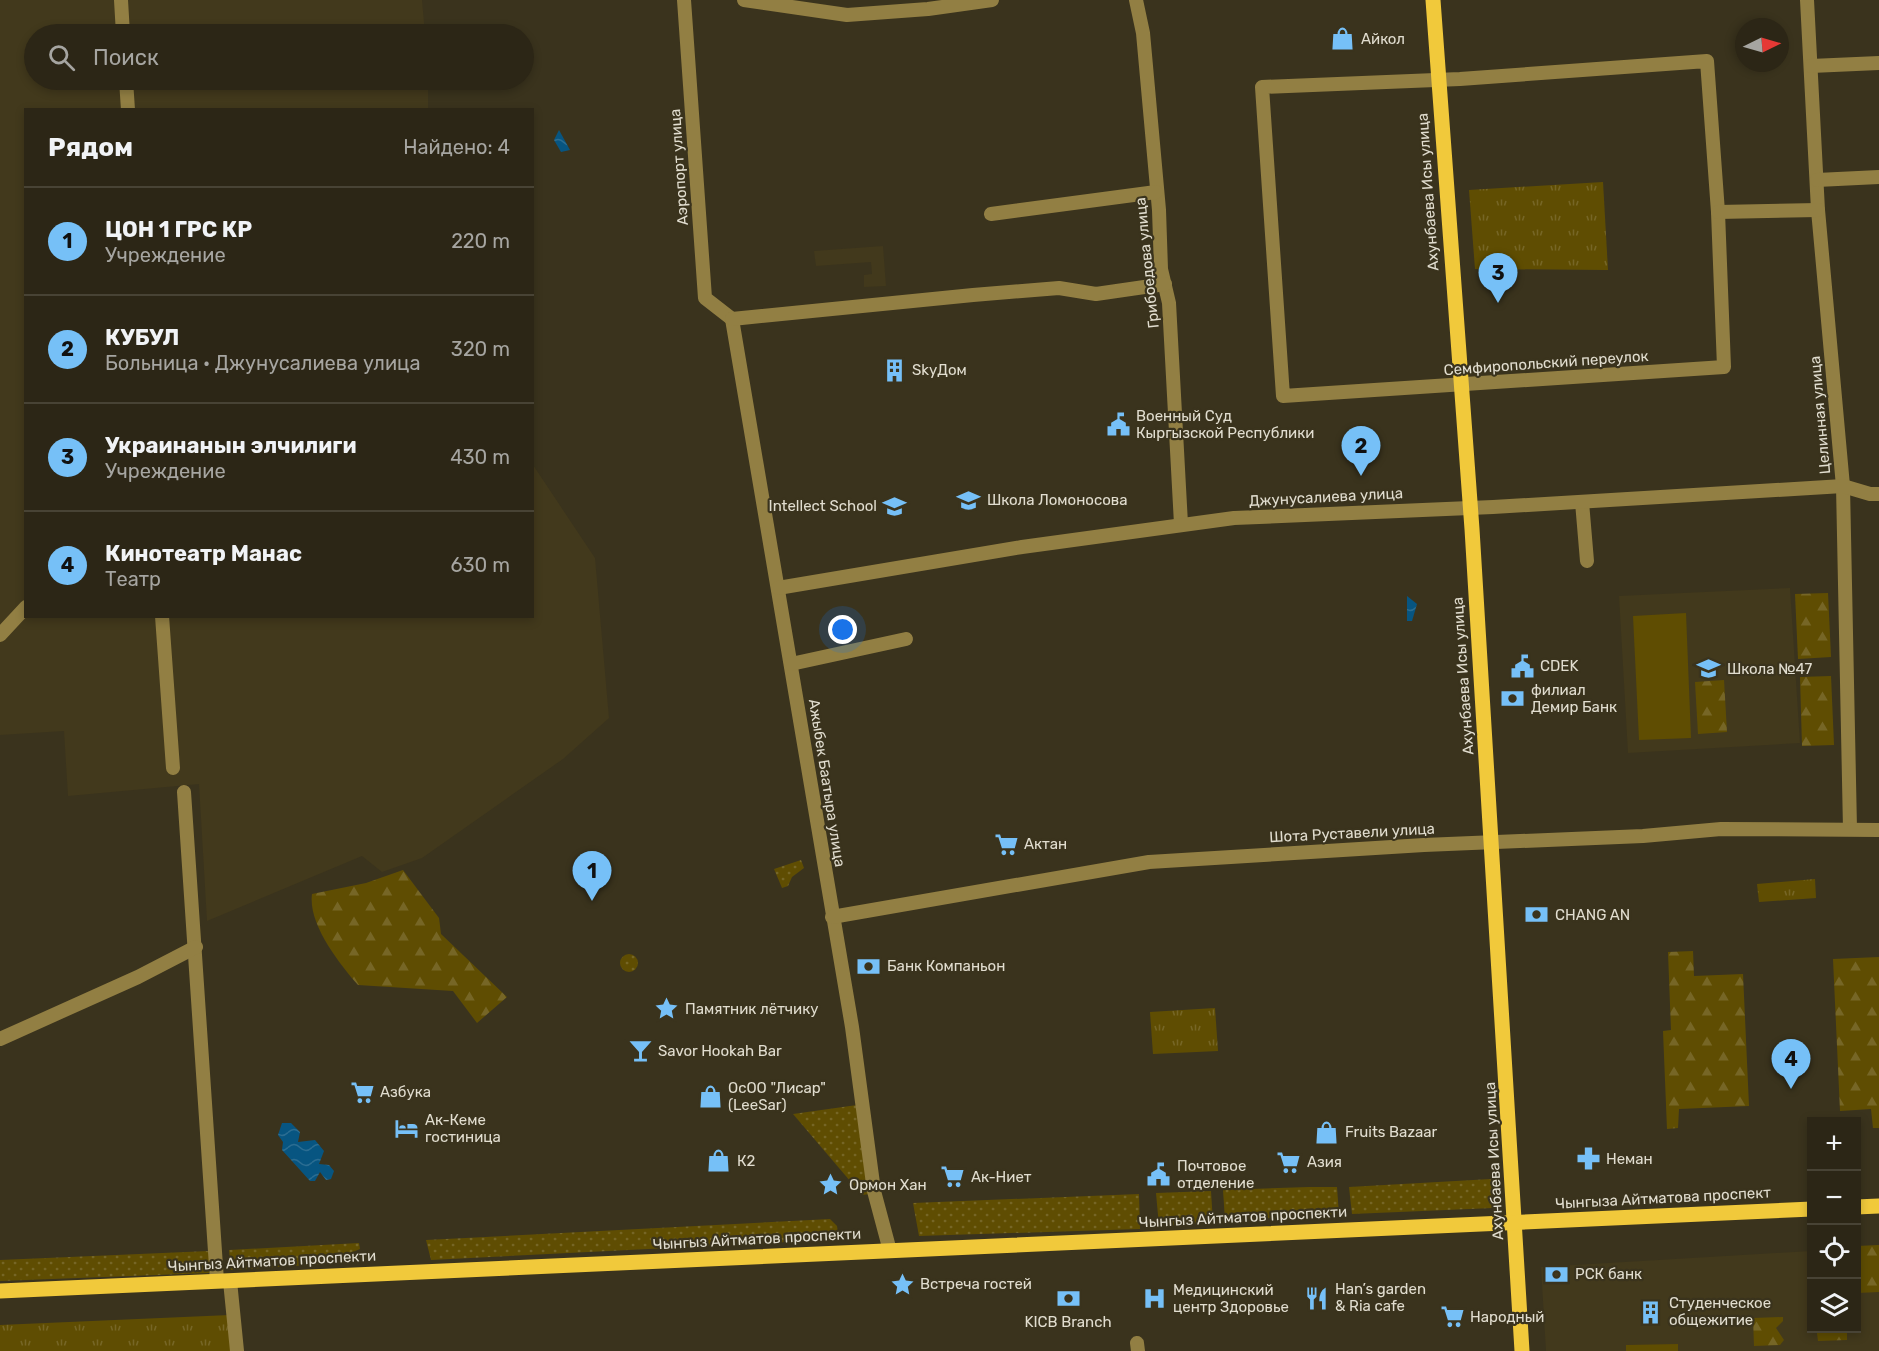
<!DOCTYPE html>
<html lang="ru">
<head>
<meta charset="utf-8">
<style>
  body { margin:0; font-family:Rubik,sans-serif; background:#383223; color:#f1f3f6 }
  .controls { position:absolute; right:18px; bottom:18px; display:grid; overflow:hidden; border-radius:0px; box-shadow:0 3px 9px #0003 }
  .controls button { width:54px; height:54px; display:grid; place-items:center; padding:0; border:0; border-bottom:2px solid #484335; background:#2c2616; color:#f1f3f6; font:30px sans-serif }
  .compass { position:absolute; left:1735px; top:18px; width:54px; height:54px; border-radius:50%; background:#2c2616; box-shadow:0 3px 9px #0003; rotate:85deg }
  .you { position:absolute; left:843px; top:630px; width:21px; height:21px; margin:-15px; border:4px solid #fff; border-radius:50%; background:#1a73e8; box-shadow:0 0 0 9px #1a73e833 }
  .badge { display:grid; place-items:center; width:39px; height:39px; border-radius:50%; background:#76c0f7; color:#111; font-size:20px; font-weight:700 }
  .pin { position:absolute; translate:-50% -50px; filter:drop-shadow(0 2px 3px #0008) }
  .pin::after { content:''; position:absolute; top:32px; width:21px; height:18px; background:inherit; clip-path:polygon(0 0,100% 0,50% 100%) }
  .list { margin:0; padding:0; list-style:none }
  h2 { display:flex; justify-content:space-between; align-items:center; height:78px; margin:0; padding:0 24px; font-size:26px }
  h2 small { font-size:20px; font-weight:400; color:#a6a5a1 }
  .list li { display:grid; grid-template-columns:39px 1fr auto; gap:18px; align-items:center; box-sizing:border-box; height:108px; padding:0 24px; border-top:2px solid #484335 }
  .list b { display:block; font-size:22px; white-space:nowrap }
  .list p { margin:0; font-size:20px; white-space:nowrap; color:#a6a5a1 }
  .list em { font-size:20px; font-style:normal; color:#a6a5a1 }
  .icon { flex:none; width:33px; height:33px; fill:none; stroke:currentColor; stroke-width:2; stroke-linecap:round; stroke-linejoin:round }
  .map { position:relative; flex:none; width:1879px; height:1351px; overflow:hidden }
  .search { position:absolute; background:#2c2616; box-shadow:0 3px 9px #0003; left:24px; top:24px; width:510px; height:66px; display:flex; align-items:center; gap:15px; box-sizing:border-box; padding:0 21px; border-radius:33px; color:#a6a5a1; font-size:22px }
  .panel { position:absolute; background:#2c2616; box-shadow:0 3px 9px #0003; left:24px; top:108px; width:510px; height:510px; border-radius:0px }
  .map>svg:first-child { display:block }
  .built { fill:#42391c }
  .grass { fill:url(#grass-dots) }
  .forest { fill:url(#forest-firs) }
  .park { fill:url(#park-tufts) }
  .pitch { fill:#5f4d02 }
  .water { fill:url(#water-waves) }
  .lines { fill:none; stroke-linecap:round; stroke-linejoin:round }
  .minor { stroke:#927f43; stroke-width:14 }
  .major { stroke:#f1c93b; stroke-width:15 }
  .labels { text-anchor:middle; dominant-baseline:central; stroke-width:4.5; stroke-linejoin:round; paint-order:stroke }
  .poi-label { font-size:15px; fill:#e1ddcf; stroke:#3a331d; text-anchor:start }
  .street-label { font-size:15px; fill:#e1ddcf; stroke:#3a331d }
</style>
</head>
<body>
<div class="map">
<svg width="1879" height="1351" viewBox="0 0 1879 1351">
  <defs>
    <pattern id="grass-dots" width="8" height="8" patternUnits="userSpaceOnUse" patternTransform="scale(1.5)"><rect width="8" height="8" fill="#5f4d02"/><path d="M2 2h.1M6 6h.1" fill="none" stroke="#766626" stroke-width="1.8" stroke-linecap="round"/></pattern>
    <pattern id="forest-firs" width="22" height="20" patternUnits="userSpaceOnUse" patternTransform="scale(1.5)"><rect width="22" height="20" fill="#5f4d02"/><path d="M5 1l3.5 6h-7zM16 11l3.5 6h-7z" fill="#766626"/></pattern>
    <pattern id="park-tufts" width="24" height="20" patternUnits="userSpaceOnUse" patternTransform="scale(1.5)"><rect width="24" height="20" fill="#5f4d02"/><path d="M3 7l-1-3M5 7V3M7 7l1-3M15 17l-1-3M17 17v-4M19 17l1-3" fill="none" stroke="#766626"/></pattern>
    <pattern id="water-waves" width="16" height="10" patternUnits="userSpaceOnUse" patternTransform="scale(1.5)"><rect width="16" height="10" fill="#075581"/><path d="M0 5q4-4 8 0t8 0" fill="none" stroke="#2b6d92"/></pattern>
  </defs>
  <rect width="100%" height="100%" fill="#3a331d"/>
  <g class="built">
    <path d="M0,0H422L425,34H34V80H428V109L26,110V616H532L533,465L595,558L609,718L563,759L422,858L382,872L362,856L207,921L199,784L68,796L64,731L0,735Z"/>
    <path d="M883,246L886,286L864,287V275L872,274L871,262L816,266L814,251Z"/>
    <path d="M1790,588L1800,743L1628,753L1619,596Z"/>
    <path d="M1879,1247V1351H1546L1541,1267L1811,1251L1812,1328H1856L1857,1248Z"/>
  </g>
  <g class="grass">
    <path d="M801,860L804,868L792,877L788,886L782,888L774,869Z"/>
    <circle cx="629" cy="963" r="9"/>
    <path d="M857,1105L870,1194L862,1195L793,1114Z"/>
    <path d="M1491,1179L1493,1208L1352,1214L1349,1187Z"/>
    <path d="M1309,1187H1337L1339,1215L1225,1220L1223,1190Z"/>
    <path d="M1211,1191L1213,1223L1159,1226L1156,1193Z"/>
    <path d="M1139,1194L1140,1229L919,1236L913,1203Z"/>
    <path d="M830,1219L837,1226L838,1233L834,1239L828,1240L431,1260L426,1240Z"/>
    <path d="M359,1243L360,1249L324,1264L231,1270L229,1250Z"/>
    <path d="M209,1251V1273L0,1281V1260Z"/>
  </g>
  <g class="forest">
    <path d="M1828,593L1831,657L1798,659L1795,594Z"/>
    <path d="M1831,676L1834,745L1802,746L1800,677Z"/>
    <path d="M1724,680L1727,732L1698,734L1695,682Z"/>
    <path d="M403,870L439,918L441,934L507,997L477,1023L453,991L358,985C339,963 308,924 312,894L366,883Z"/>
    <path d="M1693,951L1694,976L1743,974L1749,1106L1679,1109L1678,1128L1667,1129L1663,1031L1671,1030L1668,952Z"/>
    <path d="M1879,957V1128H1873L1871,1109L1840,1111L1833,959Z"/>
    <path d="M1879,1245V1292L1857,1293V1246Z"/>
    <path d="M1783,1317V1321L1776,1328L1784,1340L1780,1345L1754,1346L1753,1318Z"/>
    <path d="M1823,1329H1847V1340L1818,1341L1817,1333Z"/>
  </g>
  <g class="park">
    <path d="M1603,182L1608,270L1475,269L1469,190Z"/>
    <path d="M1815,879L1816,898L1759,902L1757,884Z"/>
    <path d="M1215,1008L1218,1051L1153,1054L1150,1012Z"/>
    <path d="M230,1315L233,1351H0V1325Z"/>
  </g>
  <g class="pitch">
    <path d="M1686,613L1691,738L1639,740L1633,616Z"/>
    <path d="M1678,1344V1351H1626V1345Z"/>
  </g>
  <g class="water">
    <path d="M559,130L570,150L561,152L554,140Z"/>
    <path d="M1407,596L1417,604L1412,621H1407Z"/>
    <path d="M282,1123H291L300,1132L298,1142L315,1140L324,1151L319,1164L329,1165L334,1171L331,1179L326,1180L320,1172L315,1181H310L282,1150L283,1142L278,1135Z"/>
  </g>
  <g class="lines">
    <g class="minor">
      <path d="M121,0L123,34"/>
      <path d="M684,0L705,298L732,319"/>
      <path d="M744,0L847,15L928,9L992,0"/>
      <path d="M1136,0L1143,33L1159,210L1161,269L1169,303L1181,524"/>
      <path d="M1807,0L1818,210L1843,486L1850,829"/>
      <path d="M1707,61L1718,212L1724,367L1283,396L1262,87L1460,79Z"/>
      <path d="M1811,66L1879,63"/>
      <path d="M126,80L128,110"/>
      <path d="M1817,180L1879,177"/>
      <path d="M1718,212L1818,210"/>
      <path d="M991,214L1156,192"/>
      <path d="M732,319L852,1027L874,1191L890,1251"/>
      <path d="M732,319L973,295L1059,288L1096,294L1165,284"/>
      <path d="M1582,502L1587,561"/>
      <path d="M778,588L1022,547L1234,518L1493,507L1843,486L1870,494H1879"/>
      <path d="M162,616L173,768"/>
      <path d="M0,635L26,607"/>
      <path d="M791,664L906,639"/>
      <path d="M184,792L217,1281"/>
      <path d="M832,917L1149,862L1424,845L1643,836L1721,829L1879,830"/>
      <path d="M0,1039L138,977L196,947"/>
      <path d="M230,1281L237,1351"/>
      <path d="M1137,1343L1138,1351"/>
    </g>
    <g class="major">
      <path d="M1433,0L1472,529L1522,1351"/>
      <path d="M1856,1207L1879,1206"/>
      <path d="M0,1291L1812,1209"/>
    </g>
  </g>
  <defs>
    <symbol id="shop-bare" viewBox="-9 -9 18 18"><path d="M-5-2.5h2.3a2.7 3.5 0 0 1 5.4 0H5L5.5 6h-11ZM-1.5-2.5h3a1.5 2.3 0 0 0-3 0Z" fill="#76c0f7" stroke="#3a331d" stroke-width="2.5" paint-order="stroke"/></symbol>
    <symbol id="building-bare" viewBox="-9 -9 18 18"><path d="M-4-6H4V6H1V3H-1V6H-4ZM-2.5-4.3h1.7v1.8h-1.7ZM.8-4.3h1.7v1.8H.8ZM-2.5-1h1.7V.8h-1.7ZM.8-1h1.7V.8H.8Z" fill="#76c0f7" stroke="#3a331d" stroke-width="2.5" paint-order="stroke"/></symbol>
    <symbol id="civic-bare" viewBox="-9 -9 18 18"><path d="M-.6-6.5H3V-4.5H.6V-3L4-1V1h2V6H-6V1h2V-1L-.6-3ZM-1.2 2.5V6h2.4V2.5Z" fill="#76c0f7" stroke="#3a331d" stroke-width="2.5" paint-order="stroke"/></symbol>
    <symbol id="school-bare" viewBox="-9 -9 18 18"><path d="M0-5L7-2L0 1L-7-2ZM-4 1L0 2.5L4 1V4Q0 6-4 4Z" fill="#76c0f7" stroke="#3a331d" stroke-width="2.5" paint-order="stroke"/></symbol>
    <symbol id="bank-bare" viewBox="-9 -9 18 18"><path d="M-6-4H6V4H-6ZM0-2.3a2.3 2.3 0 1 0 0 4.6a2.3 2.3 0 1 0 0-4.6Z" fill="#76c0f7" stroke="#3a331d" stroke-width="2.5" paint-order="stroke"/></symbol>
    <symbol id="supermarket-bare" viewBox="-9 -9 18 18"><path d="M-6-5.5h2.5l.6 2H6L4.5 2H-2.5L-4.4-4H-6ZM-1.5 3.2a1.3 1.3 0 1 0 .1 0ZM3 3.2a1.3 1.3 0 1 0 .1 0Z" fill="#76c0f7" stroke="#3a331d" stroke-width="2.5" paint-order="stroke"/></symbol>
    <symbol id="sight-bare" viewBox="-9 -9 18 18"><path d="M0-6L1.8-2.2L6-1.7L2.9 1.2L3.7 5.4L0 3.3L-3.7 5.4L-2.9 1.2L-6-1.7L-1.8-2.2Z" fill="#76c0f7" stroke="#3a331d" stroke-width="2.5" paint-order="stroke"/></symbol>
    <symbol id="bar-bare" viewBox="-9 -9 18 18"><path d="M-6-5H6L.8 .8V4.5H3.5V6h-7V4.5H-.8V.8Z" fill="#76c0f7" stroke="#3a331d" stroke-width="2.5" paint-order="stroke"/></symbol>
    <symbol id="hotel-bare" viewBox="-9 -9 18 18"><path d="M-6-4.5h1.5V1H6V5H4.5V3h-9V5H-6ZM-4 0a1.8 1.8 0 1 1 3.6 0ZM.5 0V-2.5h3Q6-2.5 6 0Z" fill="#76c0f7" stroke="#3a331d" stroke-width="2.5" paint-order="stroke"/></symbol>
    <symbol id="pharmacy-bare" viewBox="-9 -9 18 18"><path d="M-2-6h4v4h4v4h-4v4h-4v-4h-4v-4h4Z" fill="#76c0f7" stroke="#3a331d" stroke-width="2.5" paint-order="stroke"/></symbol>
    <symbol id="restaurant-bare" viewBox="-9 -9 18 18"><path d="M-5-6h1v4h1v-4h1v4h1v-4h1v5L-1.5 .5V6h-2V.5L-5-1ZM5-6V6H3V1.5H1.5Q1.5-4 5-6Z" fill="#76c0f7" stroke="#3a331d" stroke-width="2.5" paint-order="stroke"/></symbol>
    <symbol id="hospital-bare" viewBox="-9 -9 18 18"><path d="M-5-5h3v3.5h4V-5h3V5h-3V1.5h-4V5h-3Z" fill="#76c0f7" stroke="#3a331d" stroke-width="2.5" paint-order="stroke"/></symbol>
  </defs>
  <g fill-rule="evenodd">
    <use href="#shop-bare" x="1326" y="22" width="33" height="33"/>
    <use href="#building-bare" x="878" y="354" width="33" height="33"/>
    <use href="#civic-bare" x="1102" y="408" width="33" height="33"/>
    <use href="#school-bare" x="952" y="484" width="33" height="33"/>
    <use href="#school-bare" x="878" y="490" width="33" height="33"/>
    <use href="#civic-bare" x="1506" y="650" width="33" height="33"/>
    <use href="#school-bare" x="1692" y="652" width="33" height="33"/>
    <use href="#bank-bare" x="1496" y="682" width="33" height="33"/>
    <use href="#supermarket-bare" x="990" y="828" width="33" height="33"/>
    <use href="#bank-bare" x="1520" y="898" width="33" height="33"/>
    <use href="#bank-bare" x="852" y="950" width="33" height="33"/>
    <use href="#sight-bare" x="650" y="992" width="33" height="33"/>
    <use href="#bar-bare" x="624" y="1034" width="33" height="33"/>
    <use href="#supermarket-bare" x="346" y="1076" width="33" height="33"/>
    <use href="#shop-bare" x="694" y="1080" width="33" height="33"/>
    <use href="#hotel-bare" x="390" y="1112" width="33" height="33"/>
    <use href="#shop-bare" x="1310" y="1116" width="33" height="33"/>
    <use href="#pharmacy-bare" x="1572" y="1142" width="33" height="33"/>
    <use href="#shop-bare" x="702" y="1144" width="33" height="33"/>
    <use href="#supermarket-bare" x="1272" y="1146" width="33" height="33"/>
    <use href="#civic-bare" x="1142" y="1158" width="33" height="33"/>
    <use href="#supermarket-bare" x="936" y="1160" width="33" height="33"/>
    <use href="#sight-bare" x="814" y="1168" width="33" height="33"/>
    <use href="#bank-bare" x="1540" y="1258" width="33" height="33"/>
    <use href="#sight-bare" x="886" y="1268" width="33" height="33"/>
    <use href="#bank-bare" x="1052" y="1282" width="33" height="33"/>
    <use href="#restaurant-bare" x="1300" y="1282" width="33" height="33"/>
    <use href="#hospital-bare" x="1138" y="1282" width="33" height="33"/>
    <use href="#building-bare" x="1634" y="1296" width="33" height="33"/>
    <use href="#supermarket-bare" x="1436" y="1300" width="33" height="33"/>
  </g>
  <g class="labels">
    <g class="poi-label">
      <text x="1361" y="39">Айкол</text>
      <text x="912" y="370">SkyДом</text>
      <text x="1136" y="416">Военный Суд<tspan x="1136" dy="17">Кыргызской Республики</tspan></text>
      <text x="987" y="500">Школа Ломоносова</text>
      <text x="877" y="506" text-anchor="end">Intellect School</text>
      <text x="1540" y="666">CDEK</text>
      <text x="1727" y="669">Школа №47</text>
      <text x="1531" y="690">филиал<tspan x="1531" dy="17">Демир Банк</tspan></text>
      <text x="1024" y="844">Актан</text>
      <text x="1555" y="915">CHANG AN</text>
      <text x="887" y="966">Банк Компаньон</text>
      <text x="685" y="1009">Памятник лётчику</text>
      <text x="658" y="1051">Savor Hookah Bar</text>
      <text x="728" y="1088">ОсОО "Лисар"<tspan x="728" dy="17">(LeeSar)</tspan></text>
      <text x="380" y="1092">Азбука</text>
      <text x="425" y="1120">Ак-Кеме<tspan x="425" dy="17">гостиница</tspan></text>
      <text x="1345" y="1132">Fruits Bazaar</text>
      <text x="1606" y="1159">Неман</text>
      <text x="737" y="1161">К2</text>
      <text x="1307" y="1162">Азия</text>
      <text x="1177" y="1166">Почтовое<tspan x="1177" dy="17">отделение</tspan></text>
      <text x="971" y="1177">Ак-Ниет</text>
      <text x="849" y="1185">Ормон Хан</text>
      <text x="1575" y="1274">РСК банк</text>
      <text x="920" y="1284">Встреча гостей</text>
      <text x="1335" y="1289">Han’s garden<tspan x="1335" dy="17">&amp; Ria cafe</tspan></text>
      <text x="1173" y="1290">Медицинский<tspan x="1173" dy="17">центр Здоровье</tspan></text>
      <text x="1669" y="1303">Студенческое<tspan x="1669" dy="17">общежитие</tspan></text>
      <text x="1470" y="1317">Народный</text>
      <text x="1068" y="1322" text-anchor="middle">KICB Branch</text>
    </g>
    <g class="street-label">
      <text transform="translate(679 167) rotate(-94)">Аэропорт улица</text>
      <text transform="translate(1428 192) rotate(-94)">Ахунбаева Исы улица</text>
      <text transform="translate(1147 263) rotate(-96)">Грибоедова улица</text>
      <text transform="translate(1546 363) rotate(-4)">Семфиропольский переулок</text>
      <text transform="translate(1820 415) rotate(-95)">Целинная улица</text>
      <text transform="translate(1326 497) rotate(-3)">Джунусалиева улица</text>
      <text transform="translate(1463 676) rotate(-94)">Ахунбаева Исы улица</text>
      <text transform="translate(827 783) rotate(81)">Ажыбек Баатыра улица</text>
      <text transform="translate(1352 833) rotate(-3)">Шота Руставели улица</text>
      <text transform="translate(1494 1161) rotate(-93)">Ахунбаева Исы улица</text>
      <text transform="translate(1663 1198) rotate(-3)">Чынгыза Айтматова проспект</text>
      <text transform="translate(1243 1217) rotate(-3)">Чынгыз Айтматов проспекти</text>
      <text transform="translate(757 1239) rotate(-3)">Чынгыз Айтматов проспекти</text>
      <text transform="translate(272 1261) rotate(-3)">Чынгыз Айтматов проспекти</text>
    </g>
  </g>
</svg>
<div class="controls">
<button>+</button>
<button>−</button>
<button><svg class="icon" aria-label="locate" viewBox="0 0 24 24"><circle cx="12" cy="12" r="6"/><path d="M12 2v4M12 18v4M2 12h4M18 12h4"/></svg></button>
<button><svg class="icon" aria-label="layers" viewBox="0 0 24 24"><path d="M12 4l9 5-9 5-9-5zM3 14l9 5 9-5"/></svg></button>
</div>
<svg class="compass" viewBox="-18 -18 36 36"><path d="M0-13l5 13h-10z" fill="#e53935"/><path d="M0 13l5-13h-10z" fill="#a6a5a1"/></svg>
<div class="you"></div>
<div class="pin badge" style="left:592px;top:901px">1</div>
<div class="pin badge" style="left:1361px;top:476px">2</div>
<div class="pin badge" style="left:1498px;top:303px">3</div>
<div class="pin badge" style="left:1791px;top:1089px">4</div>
<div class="search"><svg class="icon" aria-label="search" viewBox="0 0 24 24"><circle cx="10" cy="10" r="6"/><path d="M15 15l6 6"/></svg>Поиск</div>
<section class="panel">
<h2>Рядом<small>Найдено: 4</small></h2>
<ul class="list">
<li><span class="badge">1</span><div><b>ЦОН 1 ГРС КР</b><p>Учреждение</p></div><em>220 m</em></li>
<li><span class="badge">2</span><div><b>КУБУЛ</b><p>Больница · Джунусалиева улица</p></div><em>320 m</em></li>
<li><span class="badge">3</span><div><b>Украинанын элчилиги</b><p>Учреждение</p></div><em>430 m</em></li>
<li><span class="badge">4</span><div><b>Кинотеатр Манас</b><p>Театр</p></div><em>630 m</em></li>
</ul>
</section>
</div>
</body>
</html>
